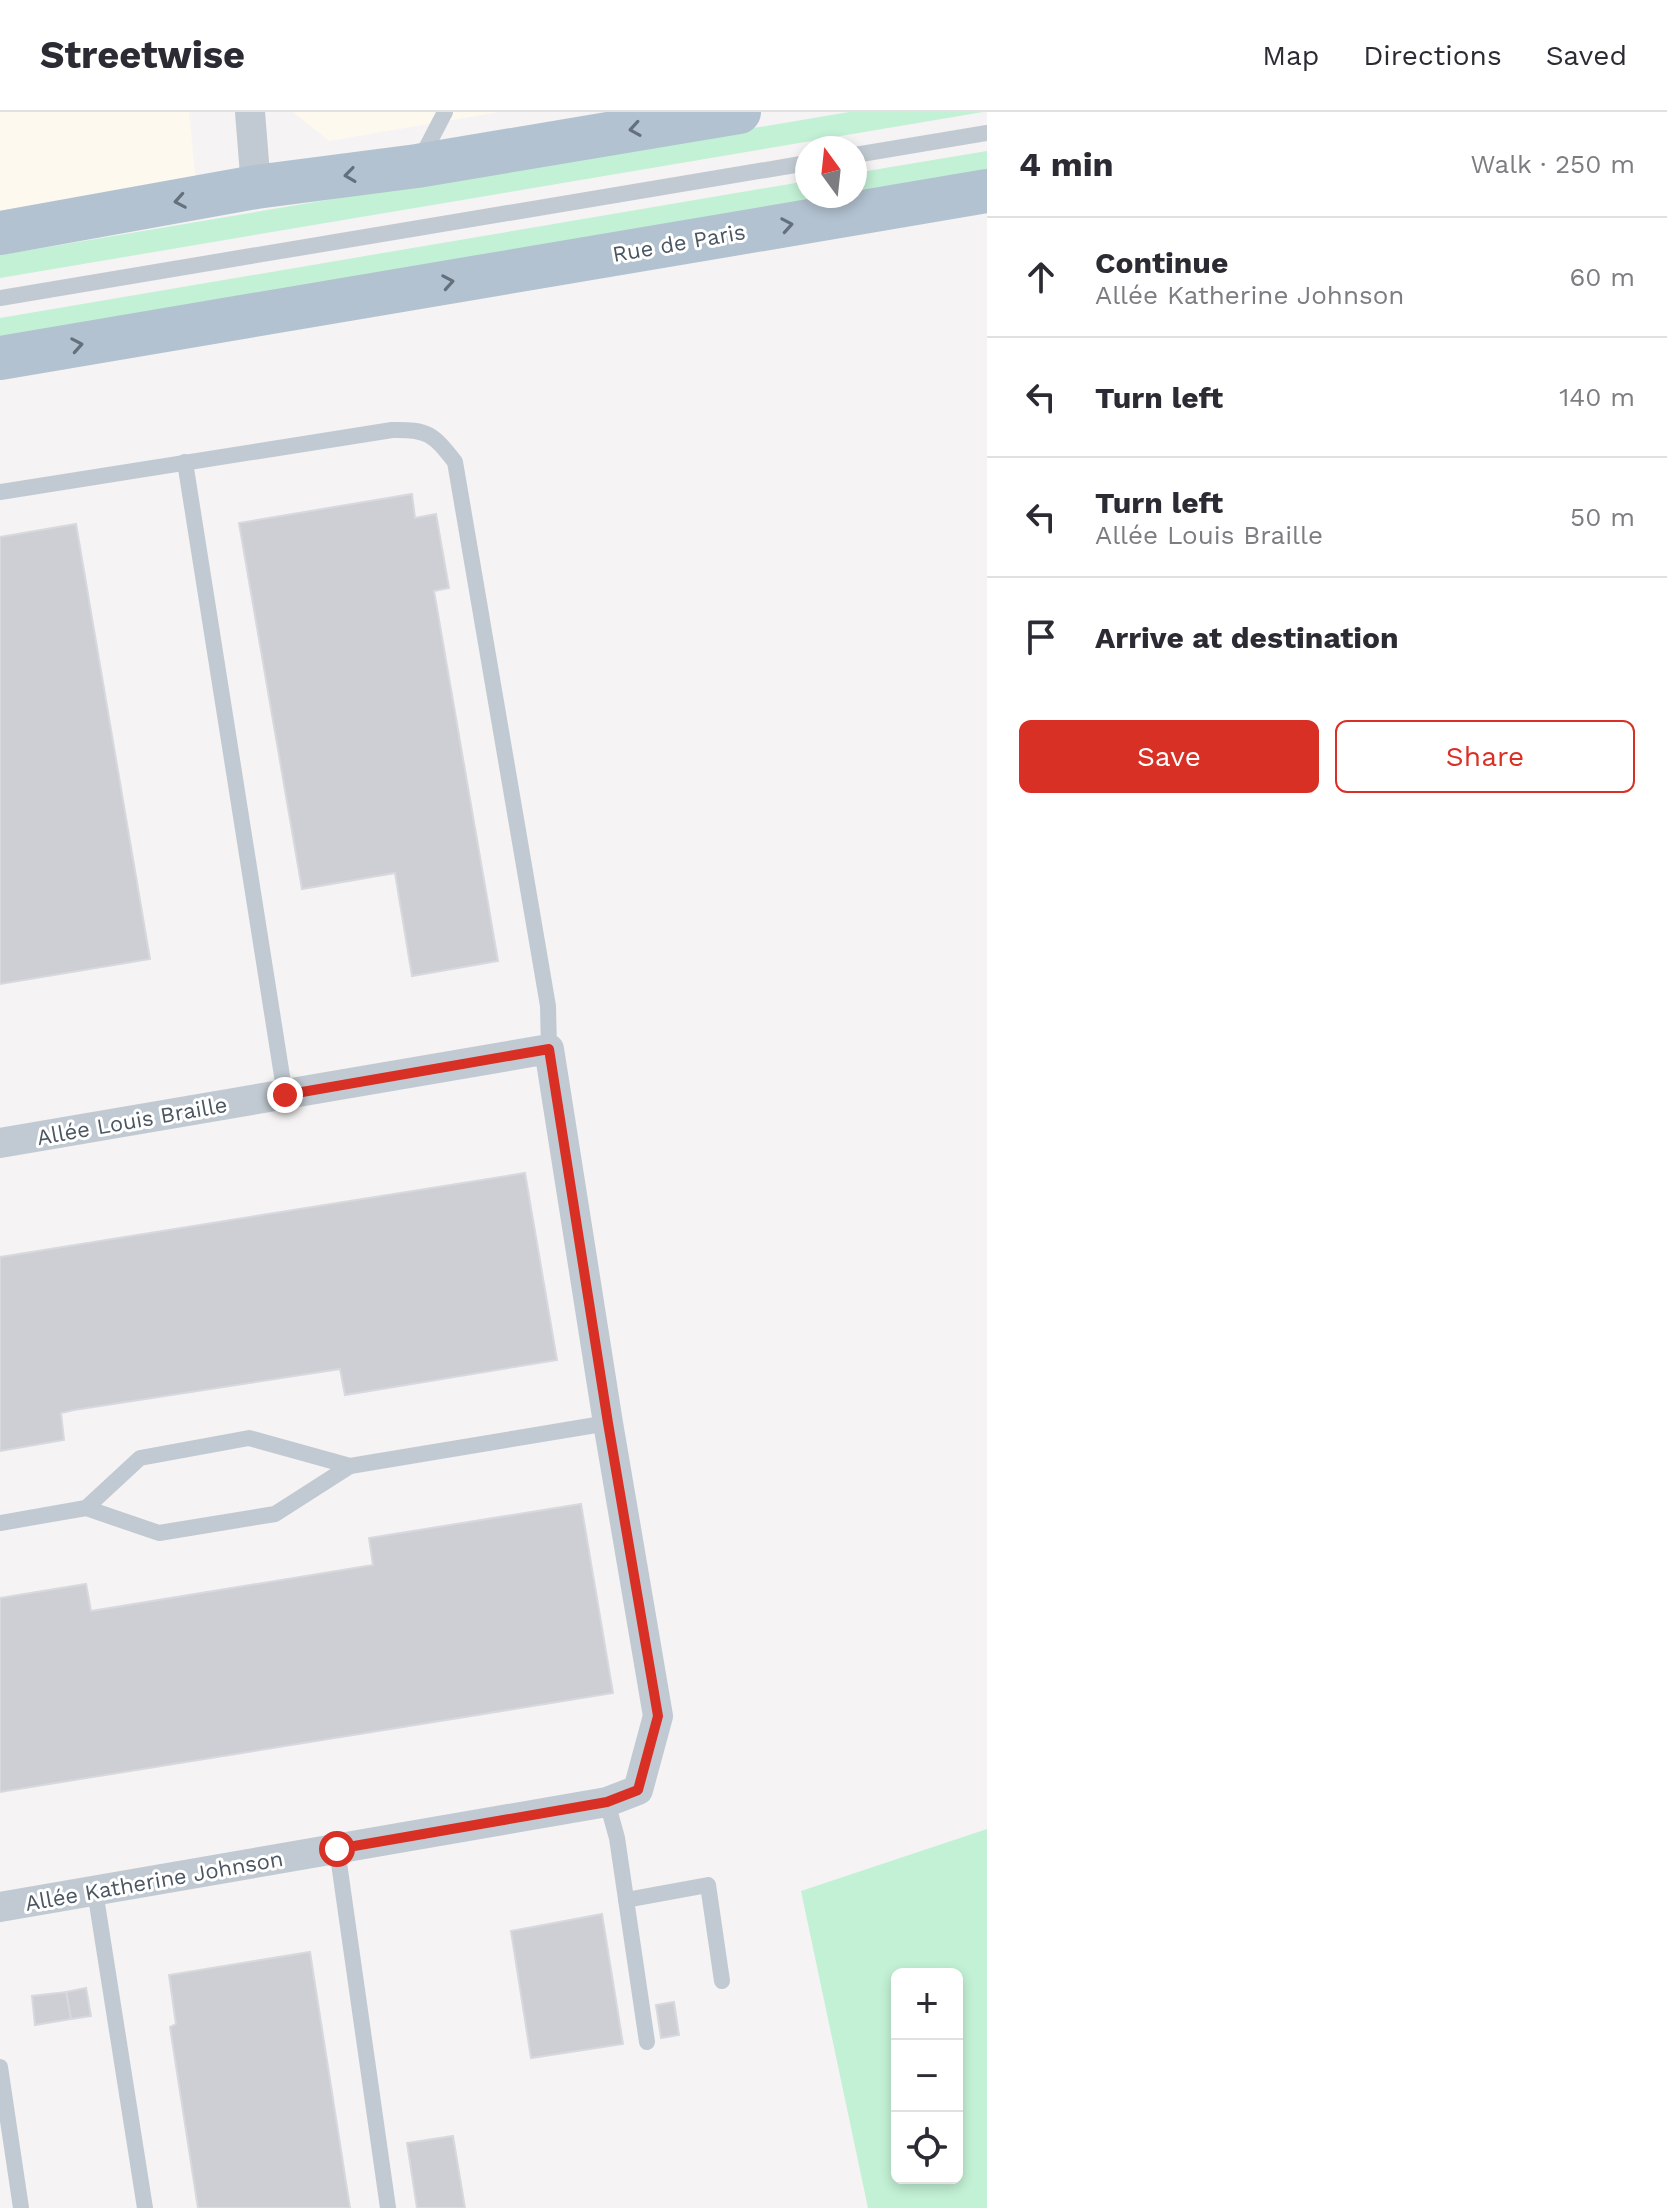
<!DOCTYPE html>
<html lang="en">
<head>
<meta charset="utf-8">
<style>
  body { margin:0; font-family:"Work Sans",sans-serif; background:#f2f2f3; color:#2b2b33 }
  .controls { position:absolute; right:24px; bottom:24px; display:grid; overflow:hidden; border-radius:12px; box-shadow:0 4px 12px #0003 }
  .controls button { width:72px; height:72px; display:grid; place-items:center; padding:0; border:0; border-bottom:2px solid #e1e1e2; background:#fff; color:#2b2b33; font:40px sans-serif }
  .compass { position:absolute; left:795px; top:24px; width:72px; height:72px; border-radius:50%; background:#fff; box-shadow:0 4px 12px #0003; rotate:345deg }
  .stop { position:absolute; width:24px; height:24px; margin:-18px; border:6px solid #d93025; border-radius:50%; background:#fff }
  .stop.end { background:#d93025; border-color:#fff; box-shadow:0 2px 8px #0008 }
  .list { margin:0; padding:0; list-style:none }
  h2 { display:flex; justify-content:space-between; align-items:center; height:104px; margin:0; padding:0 32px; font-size:34px }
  h2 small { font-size:26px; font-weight:400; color:#7c7c81 }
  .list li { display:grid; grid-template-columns:52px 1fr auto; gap:24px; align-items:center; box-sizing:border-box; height:120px; padding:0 32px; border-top:2px solid #e1e1e2 }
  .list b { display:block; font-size:30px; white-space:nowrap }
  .list p { margin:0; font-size:26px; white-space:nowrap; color:#7c7c81 }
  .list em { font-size:26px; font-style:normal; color:#7c7c81 }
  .actions { display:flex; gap:16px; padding:24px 32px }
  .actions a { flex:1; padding:18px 0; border:2px solid #d93025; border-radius:12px; text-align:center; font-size:28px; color:#d93025 }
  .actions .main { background:#d93025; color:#fff }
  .icon { flex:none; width:44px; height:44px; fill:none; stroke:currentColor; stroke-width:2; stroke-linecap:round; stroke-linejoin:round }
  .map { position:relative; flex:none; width:987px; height:2096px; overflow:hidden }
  header { display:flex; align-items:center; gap:48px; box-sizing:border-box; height:112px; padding:0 40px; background:#fff; border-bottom:2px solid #e1e1e2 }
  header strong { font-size:38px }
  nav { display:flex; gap:44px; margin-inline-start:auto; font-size:28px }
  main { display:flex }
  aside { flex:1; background:#fff }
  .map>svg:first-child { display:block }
  .commercial { fill:#fdf9ef }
  .green { fill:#c3f1d5; fill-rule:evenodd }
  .building { fill:#cdcfd5; stroke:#d7d9de; stroke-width:2 }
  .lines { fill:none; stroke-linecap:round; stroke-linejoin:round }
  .lane { stroke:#c1cad2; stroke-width:16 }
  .street { stroke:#c1cad2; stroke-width:30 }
  .primary { stroke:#b3c2d1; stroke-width:44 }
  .oneway { stroke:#64717d }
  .route { stroke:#d93025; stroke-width:10 }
  .labels { text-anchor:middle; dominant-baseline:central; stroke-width:6; stroke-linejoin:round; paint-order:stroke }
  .street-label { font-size:22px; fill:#4a5661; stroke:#fff }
</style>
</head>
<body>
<header>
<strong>Streetwise</strong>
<nav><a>Map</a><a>Directions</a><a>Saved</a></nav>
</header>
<main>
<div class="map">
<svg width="987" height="2096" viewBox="0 0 987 2096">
  <rect width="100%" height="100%" fill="#f5f3f3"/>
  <g class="commercial">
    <path d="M0,0H189L196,71L0,100Z"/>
    <path d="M293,0H500L329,29Z"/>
  </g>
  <g class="green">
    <path d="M849,0H983L0,166V143Z"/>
    <path d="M987,39V62L855,84V61Z"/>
    <path d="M807,69V84H853L0,227V206Z"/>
    <path d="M987,1717V2096H868L801,1779ZM957,1862V2066H897V1862Z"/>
  </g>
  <g class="building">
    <path d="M412,382L415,406L436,402L449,476L434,479L498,849L412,864L395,761L302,777L239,411Z"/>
    <path d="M76,412L150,847L0,872V425Z"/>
    <path d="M525,1061L557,1248L345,1283L340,1257L74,1298L61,1301L64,1328L0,1339V1145Z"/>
    <path d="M581,1392L613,1581L0,1680V1486L86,1472L91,1499L373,1453L369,1426Z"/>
    <path d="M602,1802L623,1932L531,1946L511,1819Z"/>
    <path d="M310,1840L350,2096H198L170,1915L176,1912L169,1863Z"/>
    <path d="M86,1876L91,1904L71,1907L66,1880Z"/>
    <path d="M66,1880L71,1907L35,1913L32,1884Z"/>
    <path d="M674,1890L679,1923L661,1926L656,1893Z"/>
    <path d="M453,2024L465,2096H417L407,2031Z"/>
  </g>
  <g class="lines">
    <g class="lane">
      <path d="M855,43L987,21"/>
      <path d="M420,48L445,0"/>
      <path d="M0,186L807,51"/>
      <path d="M185,350L285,983"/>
      <path d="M0,380L392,318C428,317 433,322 455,350L548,894L549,937"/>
      <path d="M86,1396L140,1346L249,1326L350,1354L608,1311"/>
      <path d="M0,1411L86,1396L159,1421L275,1402L350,1354"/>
      <path d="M607,1690L617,1726L647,1930"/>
      <path d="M337,1737L388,2096"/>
      <path d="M95,1779L145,2096"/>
      <path d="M626,1788L708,1773L722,1869"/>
      <path d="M0,1955L21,2096"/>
    </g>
    <g class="street">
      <path d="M250,0L256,75"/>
      <path d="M0,1031L549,937L608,1311L658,1604L638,1678L607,1690L0,1795"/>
    </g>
    <g class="primary">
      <path d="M0,121L256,75L417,54L739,0"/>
      <path d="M0,246L987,79"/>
    </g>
  </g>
  <defs><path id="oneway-chevron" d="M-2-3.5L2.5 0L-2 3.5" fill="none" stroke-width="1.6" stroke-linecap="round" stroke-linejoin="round" transform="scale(2)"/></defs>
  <g class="oneway">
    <use href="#oneway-chevron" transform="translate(635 17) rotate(171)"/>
    <use href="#oneway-chevron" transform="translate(350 63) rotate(172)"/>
    <use href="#oneway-chevron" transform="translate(180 89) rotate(170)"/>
    <use href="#oneway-chevron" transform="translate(787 113) rotate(-10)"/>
    <use href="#oneway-chevron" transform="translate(448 170) rotate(-10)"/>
    <use href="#oneway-chevron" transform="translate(77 233) rotate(-10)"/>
  </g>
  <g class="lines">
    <path class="route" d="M285,983L549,937L608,1311L658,1604L638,1678L607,1690L337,1737"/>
  </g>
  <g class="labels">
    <g class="street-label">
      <text transform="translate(679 131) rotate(-10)">Rue de Paris</text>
      <text transform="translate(132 1009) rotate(-10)">Allée Louis Braille</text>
      <text transform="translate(154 1769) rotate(-10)">Allée Katherine Johnson</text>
    </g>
  </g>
</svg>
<div class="controls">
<button>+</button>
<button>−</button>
<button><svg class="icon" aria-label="locate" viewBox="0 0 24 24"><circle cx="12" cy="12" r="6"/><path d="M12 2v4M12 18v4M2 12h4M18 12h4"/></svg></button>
</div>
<svg class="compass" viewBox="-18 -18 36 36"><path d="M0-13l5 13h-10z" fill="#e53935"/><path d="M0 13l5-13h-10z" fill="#7c7c81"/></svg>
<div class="stop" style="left:337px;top:1737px"></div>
<div class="stop end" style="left:285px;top:983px"></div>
</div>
<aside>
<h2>4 min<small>Walk · 250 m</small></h2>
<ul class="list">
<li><svg class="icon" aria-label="ahead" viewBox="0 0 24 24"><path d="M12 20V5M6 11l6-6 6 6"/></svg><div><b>Continue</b><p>Allée Katherine Johnson</p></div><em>60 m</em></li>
<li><svg class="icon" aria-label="left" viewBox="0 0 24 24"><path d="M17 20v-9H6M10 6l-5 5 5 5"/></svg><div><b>Turn left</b></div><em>140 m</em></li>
<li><svg class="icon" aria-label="left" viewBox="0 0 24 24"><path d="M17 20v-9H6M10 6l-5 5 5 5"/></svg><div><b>Turn left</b><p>Allée Louis Braille</p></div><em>50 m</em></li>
<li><svg class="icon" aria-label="arrive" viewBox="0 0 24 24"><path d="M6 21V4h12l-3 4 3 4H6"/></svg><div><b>Arrive at destination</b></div></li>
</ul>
<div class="actions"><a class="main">Save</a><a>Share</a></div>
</aside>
</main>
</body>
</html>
